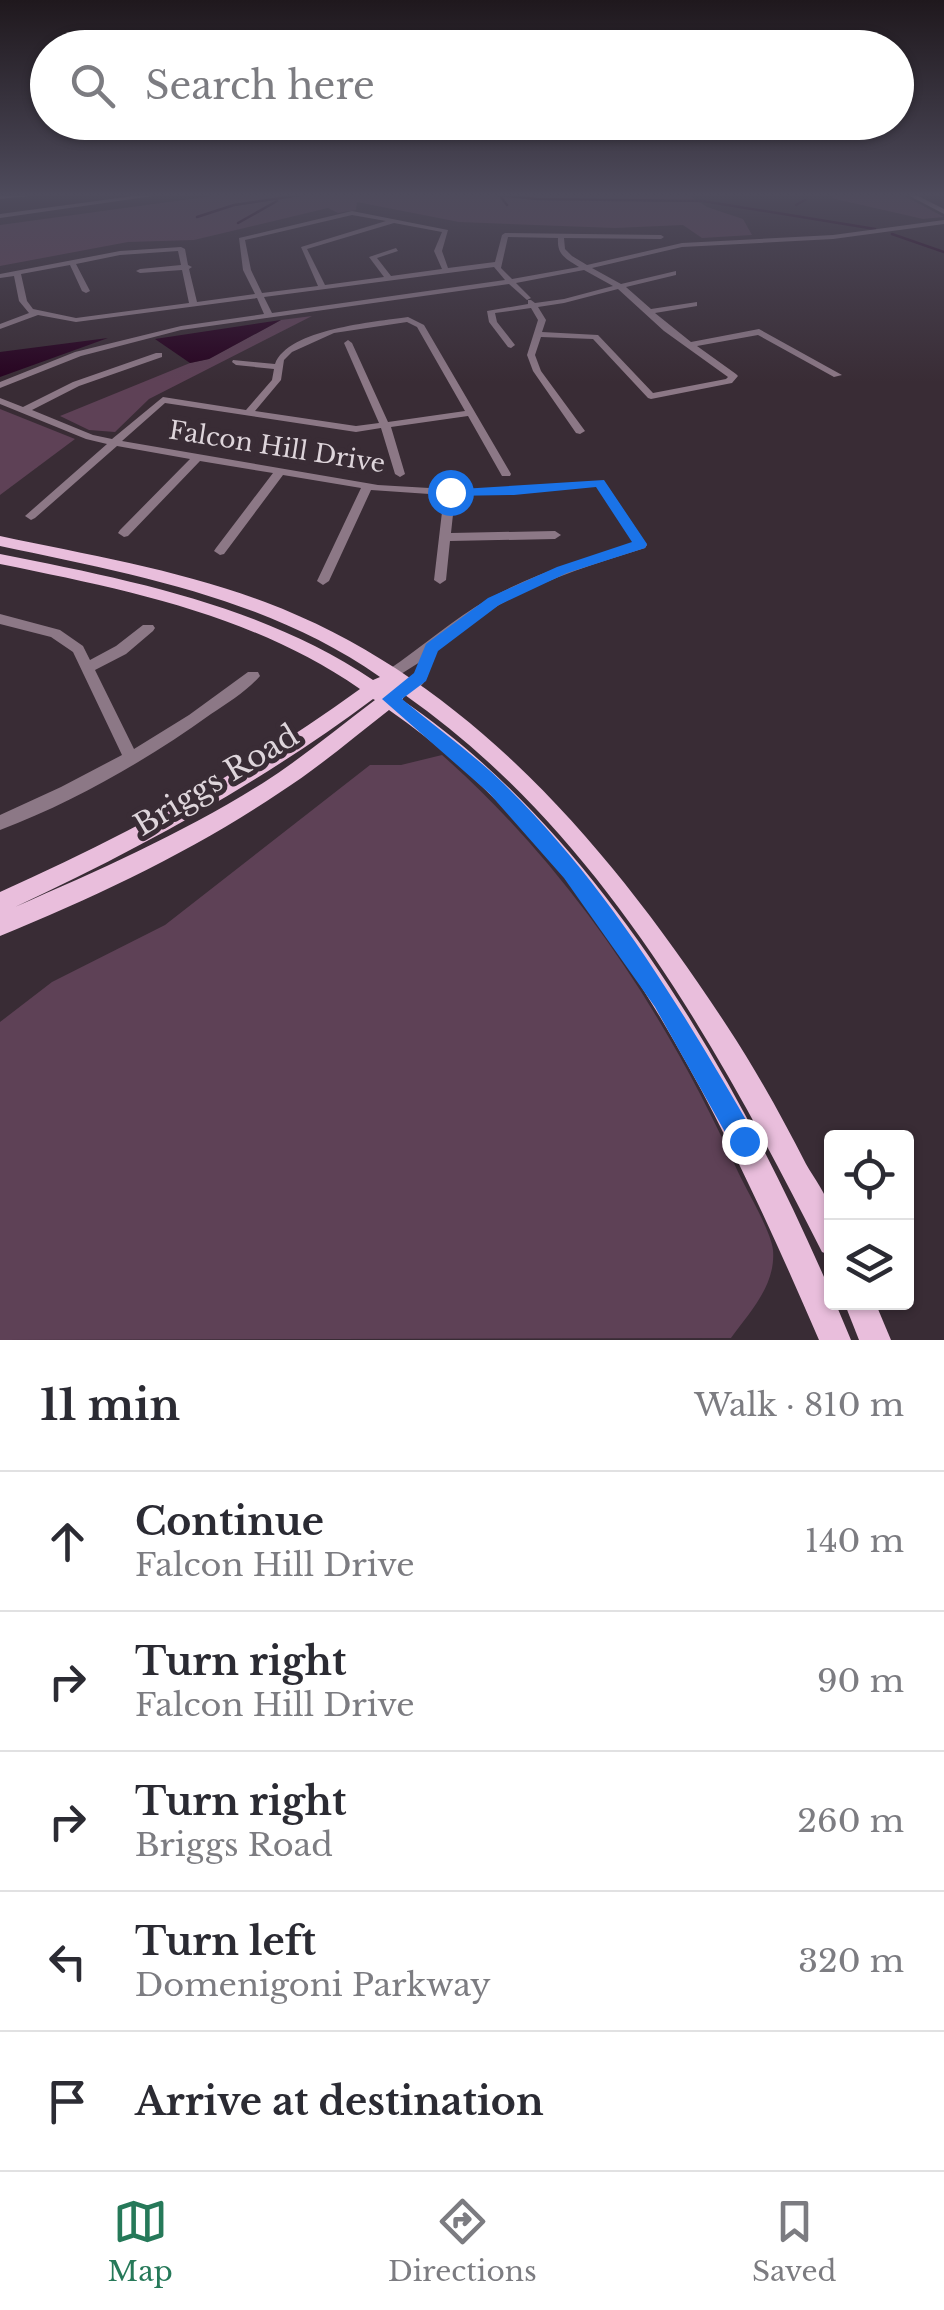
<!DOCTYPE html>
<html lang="en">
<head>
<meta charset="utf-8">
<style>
  body { margin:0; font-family:"Libre Baskerville",serif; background:#f2f2f3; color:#2b2b33 }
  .controls { position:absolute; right:30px; bottom:30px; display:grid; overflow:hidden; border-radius:10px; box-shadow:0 2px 8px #0004 }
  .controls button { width:90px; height:90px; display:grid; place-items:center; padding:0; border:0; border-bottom:2px solid #e1e1e2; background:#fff; color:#2b2b33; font:50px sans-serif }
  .stop { position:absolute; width:30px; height:30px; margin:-22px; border:8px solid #1a73e8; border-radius:50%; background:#fff }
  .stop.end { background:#1a73e8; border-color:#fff; box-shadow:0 2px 10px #0008 }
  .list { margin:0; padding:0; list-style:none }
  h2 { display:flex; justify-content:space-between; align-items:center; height:130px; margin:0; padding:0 40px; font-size:42px }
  h2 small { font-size:32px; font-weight:400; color:#7c7c81 }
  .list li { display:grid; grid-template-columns:65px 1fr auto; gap:30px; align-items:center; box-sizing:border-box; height:140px; padding:0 40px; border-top:2px solid #e1e1e2 }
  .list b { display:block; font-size:38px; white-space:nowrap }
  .list p { margin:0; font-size:32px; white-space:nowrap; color:#7c7c81 }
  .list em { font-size:32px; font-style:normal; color:#7c7c81 }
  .icon { flex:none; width:55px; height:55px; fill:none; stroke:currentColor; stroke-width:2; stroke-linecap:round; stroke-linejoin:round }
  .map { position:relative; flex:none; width:944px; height:1340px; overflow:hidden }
  .search { position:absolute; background:#fff; box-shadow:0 2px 8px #0004; left:30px; right:30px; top:30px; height:110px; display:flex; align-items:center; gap:25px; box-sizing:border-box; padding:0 35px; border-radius:55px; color:#7c7c81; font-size:38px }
  .sheet { height:830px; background:#fff }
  nav { display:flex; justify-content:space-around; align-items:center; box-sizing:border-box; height:140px; border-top:2px solid #e1e1e2; background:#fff; font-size:28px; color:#7c7c81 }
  nav a { display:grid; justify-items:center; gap:5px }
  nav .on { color:#267959 }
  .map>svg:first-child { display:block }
  .green { fill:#5e4156 }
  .water { fill:#270320 }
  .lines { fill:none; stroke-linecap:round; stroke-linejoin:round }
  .stream { stroke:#270320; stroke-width:2.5 }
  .minor { fill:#8c7886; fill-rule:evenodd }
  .major { fill:#e9bedc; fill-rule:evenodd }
  .route { fill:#1a73e8 }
  .labels { text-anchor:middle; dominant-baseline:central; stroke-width:10; stroke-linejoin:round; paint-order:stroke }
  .far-street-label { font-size:25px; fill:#ded5db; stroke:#392c35 }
  .street-label { font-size:30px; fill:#ded5db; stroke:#392c35 }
</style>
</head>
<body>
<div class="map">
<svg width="944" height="1340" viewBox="0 0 944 1340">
  <rect width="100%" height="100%" fill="#392c35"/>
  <g class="green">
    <path d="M227,194H687L707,207L743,219L752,235L702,238L683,225L615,228L459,222L357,202L356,210L338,213L328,208L194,240L128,242L0,266V225Z"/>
    <path d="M836,194H901L944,217L923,219L831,198Z"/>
    <path d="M312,316L149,399L115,432L89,430L60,416L190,363L209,359L281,320Z"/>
    <path d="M0,409L75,439L0,495Z"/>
    <path d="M442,755C571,869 668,1017 739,1174C748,1193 771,1231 773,1250C776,1285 750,1312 731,1338L0,1340V1022L52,982L165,925L370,765H401Z"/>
  </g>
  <g class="water">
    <path d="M281,320L209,359L190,363L155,339Z"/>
    <path d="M108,338L0,377V352Z"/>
  </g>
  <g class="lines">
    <g class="stream">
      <path d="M487,194L537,199L703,201L875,229"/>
      <path d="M501,197L507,205"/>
      <path d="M796,205L805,200"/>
      <path d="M197,217L234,205L307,194"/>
      <path d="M238,223L277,201"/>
      <path d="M892,234L944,252"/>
    </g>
    <g class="minor">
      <path d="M32,194L29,196L0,199V195Z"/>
      <path d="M148,194H167L0,218V214Z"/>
      <path d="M906,194H914L944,209V214Z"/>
      <path d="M352,211L448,230L442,251L448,268L495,262L502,235L505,233L661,235L664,237L661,239L564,238L565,249L572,256L587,265L682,243L833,235L944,220V224L833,239L682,247L592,268L621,284L676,271V275L626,287L651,309L697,302V306L655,313L691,342L759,329L842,375L834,377L758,335L697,346L736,374L738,376L732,383L651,399L648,398L593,339L541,337L535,355L541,371L585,431L580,434L576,433L533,371L527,355L538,320L531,308L495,313L497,322L515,345L511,348L508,347L489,322L487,311L528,304V300H531L535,303L564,299L613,286L584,270L516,283L531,298L527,300L509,284L181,330L81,356L0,388V382L75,352L181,326L264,314L257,298L76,322L38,315L0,329V324L29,313L19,301L14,276L0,278V274L120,251L181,247L185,249L188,265L192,267L189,269L197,302L255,294L243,270L239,238ZM352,215L386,221L301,247L318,286L262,293L251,270L245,240ZM394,223L442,232L434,251L442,269L391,276L377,258L398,251L396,248L369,257L384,277L325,285L307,249ZM508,237L558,238C557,255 565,258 579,267L512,279L501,268ZM178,251L181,265L140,269L136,271L140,273L182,270L189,303L76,318L33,309L27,301L21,274L70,265L82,291L86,293L90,291L76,264L120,255ZM494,267L505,280L272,313L264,297ZM618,289L664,331L728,377L726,379L653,393L598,335L542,332L546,320L538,307L564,303Z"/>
      <path d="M408,317L424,325L511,474L510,476H502L468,416L391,427L405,474L400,477L395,474L381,428L356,432L165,403L122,441L378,485L463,490L604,481L647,545L645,548C584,567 522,586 469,624C460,631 445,638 438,647C427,662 433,693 404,690L402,686L415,674L420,662L393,679L388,678L386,674L388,670C422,647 453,619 489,599C534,573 585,559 634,543L597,486L455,496L451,533L555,531L561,535L555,539L450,541L446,580L440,584L434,580L444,495L371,490L329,581L323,585L317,581L361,488L283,475L224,554L220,555L214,551L216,548L273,473L200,461L128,536L124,537L118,533L120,530L190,459L117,446L35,518L31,520L25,516L107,444L86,439L0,404V398L23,407L73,382L156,353H162V357L79,386L32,410L93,435L112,439L163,397L246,410L272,380L274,369L236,365L232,362L233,360L275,364C288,329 374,322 408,317ZM407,322L417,327L465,411L388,422L352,343L348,340L344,343L379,423L356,426L255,411L281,380L284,360L292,352L334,333Z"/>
      <path d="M0,614L60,630L83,646L90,660L116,646L143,625H153L155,628L153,631L126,654L95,670L134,749L189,715L248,672H258L260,676C247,691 228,703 211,714C147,760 74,802 0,830V815L61,787L122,755L73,652L51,637L0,624Z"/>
    </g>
    <g class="major">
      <path d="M0,536C89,555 180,570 265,602C469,679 611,849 727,1026C756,1070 782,1117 806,1164C814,1178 827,1195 831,1211C835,1224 832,1243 832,1256L822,1252C717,1045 599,831 405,695L402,700C613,842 757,1113 851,1340H819C720,1111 600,856 389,710C353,738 318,768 279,793C193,851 96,897 0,936V892C126,835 248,771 360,689C251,614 127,590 0,564V554C130,580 261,605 373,680L380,677C267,598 132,574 0,546ZM373,699L375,700C338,728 302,758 263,783C185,832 100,870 15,907C141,848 262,782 373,699Z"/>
      <path d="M844,1302H875L891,1340H859Z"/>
    </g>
  </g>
  <linearGradient id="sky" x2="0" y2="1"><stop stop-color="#1f181d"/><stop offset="0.51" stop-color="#4e4b5c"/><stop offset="1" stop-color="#4e4b5c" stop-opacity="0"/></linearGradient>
  <rect width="944" height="382" fill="url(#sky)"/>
  <path class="route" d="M604,480L647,544L645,548L567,573L499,605L438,651L426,681L402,699C435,727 472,753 503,783C607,884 681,1008 753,1132L757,1141L753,1150L744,1154L735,1150L655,1007L564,878L489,793L382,699L414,673L426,644L488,598L557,567L632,542L596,487L514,495L450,496L445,495V490Z"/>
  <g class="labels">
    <g class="far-street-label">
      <text transform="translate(277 447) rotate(9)">Falcon Hill Drive</text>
    </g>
    <g class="street-label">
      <text transform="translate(216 780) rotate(-31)">Briggs Road</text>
    </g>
  </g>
</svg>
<div class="controls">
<button><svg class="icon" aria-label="locate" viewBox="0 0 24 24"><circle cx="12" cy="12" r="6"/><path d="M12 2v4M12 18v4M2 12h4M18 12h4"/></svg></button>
<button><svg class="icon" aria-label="layers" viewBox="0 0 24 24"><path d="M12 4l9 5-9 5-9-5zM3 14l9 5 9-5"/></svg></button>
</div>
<div class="stop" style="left:450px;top:492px"></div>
<div class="stop end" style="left:744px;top:1141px"></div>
<div class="search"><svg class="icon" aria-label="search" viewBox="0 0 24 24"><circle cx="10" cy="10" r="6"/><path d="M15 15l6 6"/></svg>Search here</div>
</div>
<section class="sheet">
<h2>11 min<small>Walk · 810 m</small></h2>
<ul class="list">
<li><svg class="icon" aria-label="ahead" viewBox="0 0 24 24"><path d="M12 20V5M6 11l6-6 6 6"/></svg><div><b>Continue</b><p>Falcon Hill Drive</p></div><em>140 m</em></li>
<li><svg class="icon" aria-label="right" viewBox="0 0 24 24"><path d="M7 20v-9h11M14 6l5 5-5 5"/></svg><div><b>Turn right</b><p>Falcon Hill Drive</p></div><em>90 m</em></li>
<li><svg class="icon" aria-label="right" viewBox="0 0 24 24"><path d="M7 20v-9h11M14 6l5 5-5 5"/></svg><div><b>Turn right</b><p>Briggs Road</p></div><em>260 m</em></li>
<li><svg class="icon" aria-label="left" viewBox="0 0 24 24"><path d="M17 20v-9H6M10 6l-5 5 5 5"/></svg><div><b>Turn left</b><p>Domenigoni Parkway</p></div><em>320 m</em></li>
<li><svg class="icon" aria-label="arrive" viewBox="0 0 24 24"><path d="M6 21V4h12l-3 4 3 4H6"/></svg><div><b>Arrive at destination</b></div></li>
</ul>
</section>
<nav>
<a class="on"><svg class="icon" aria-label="map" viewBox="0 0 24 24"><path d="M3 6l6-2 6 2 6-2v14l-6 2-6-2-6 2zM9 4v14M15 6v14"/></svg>Map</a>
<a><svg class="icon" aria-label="directions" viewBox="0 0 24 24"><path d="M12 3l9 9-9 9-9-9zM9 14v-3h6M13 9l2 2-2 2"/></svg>Directions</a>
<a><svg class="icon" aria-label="saved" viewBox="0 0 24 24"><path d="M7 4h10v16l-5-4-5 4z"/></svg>Saved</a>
</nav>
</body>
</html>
